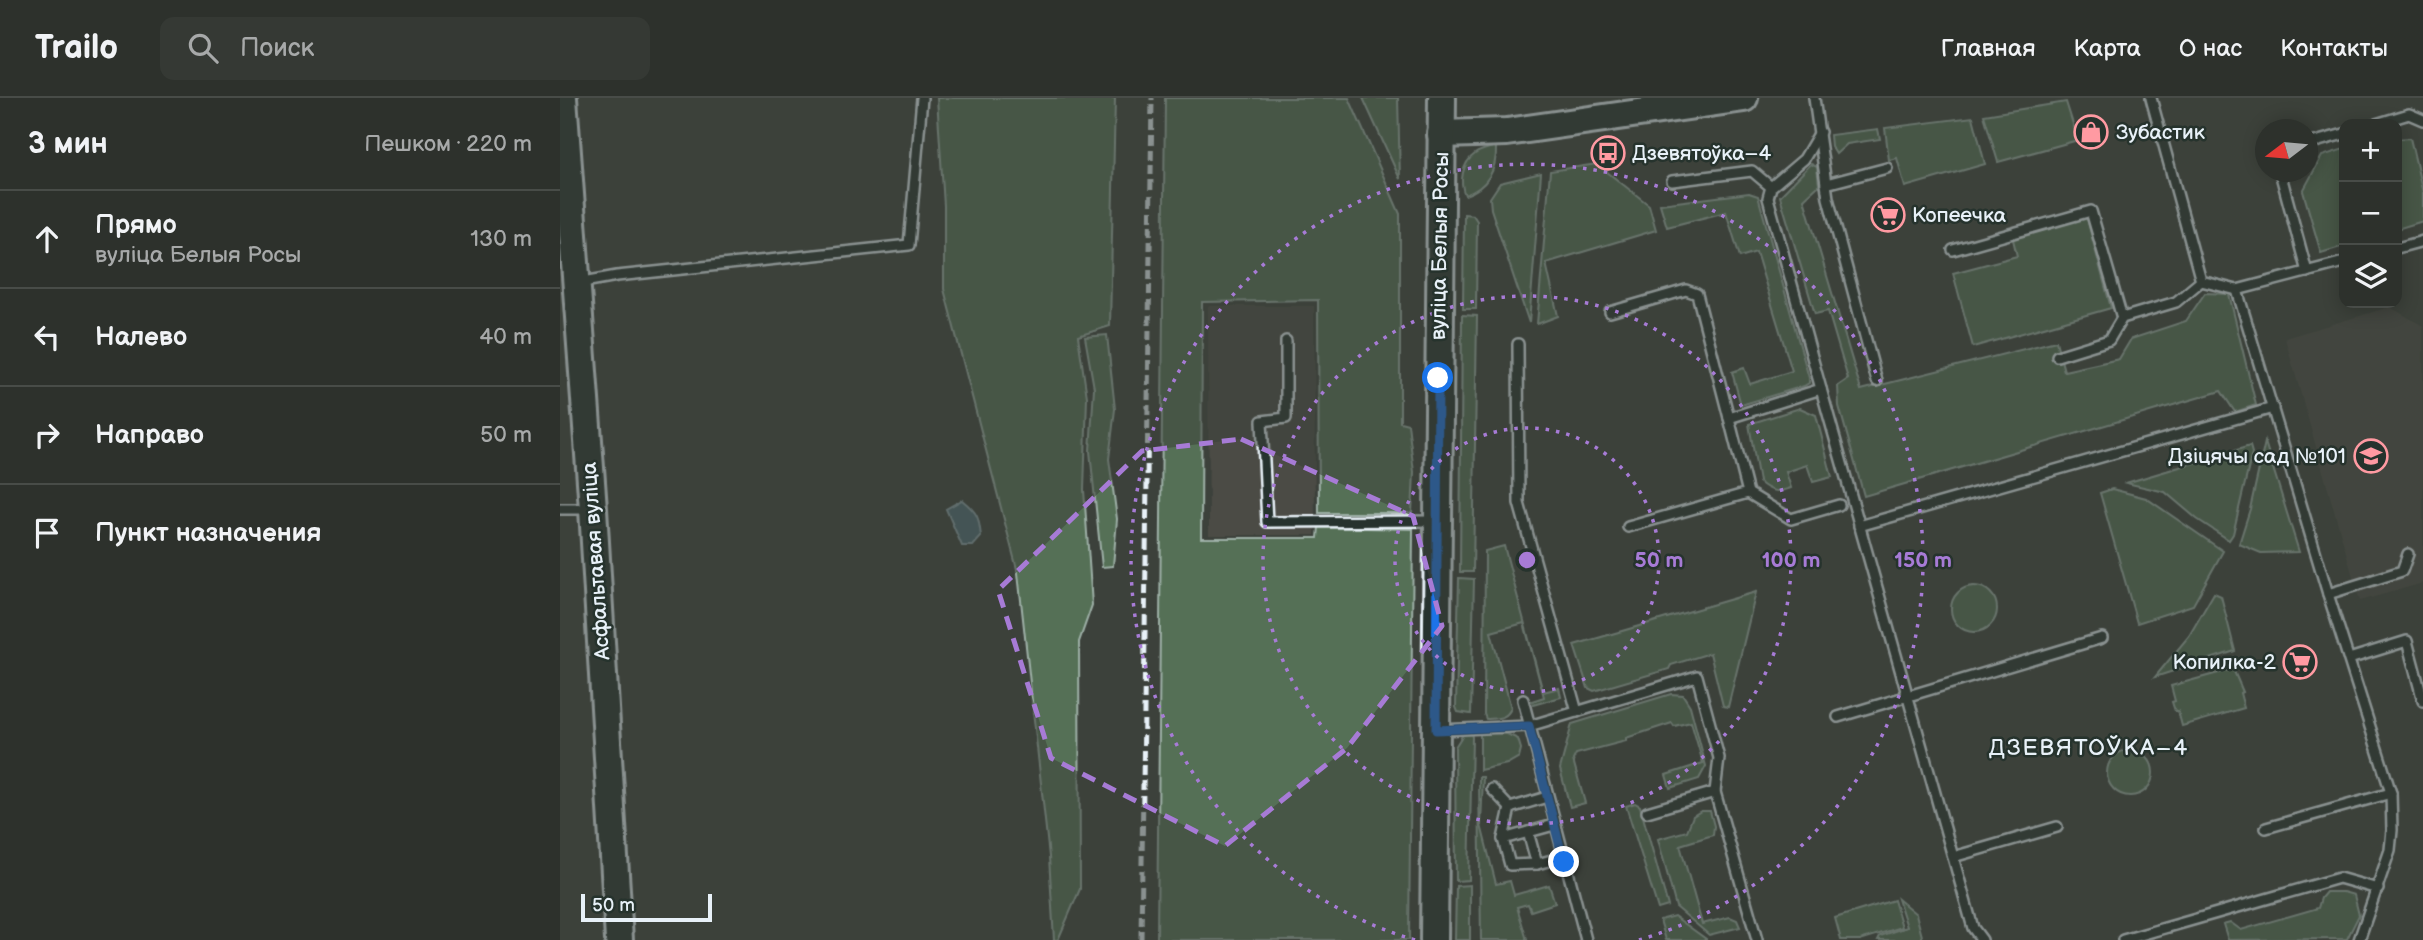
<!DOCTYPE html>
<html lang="ru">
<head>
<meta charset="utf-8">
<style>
  body { margin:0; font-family:"Balsamiq Sans",sans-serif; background:#353934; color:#f1f3f6 }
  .controls { position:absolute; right:21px; top:21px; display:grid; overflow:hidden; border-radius:14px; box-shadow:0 4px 18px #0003 }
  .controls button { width:63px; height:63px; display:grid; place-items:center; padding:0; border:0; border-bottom:2px solid #484c48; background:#2d312c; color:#f1f3f6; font:35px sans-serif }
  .compass { position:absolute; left:1695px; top:21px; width:63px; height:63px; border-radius:50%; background:#2d312c; box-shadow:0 4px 18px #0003; rotate:254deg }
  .scale { position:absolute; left:21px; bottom:18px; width:131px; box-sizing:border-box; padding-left:7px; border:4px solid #e8f1f8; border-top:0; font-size:19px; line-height:24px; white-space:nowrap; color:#e8f1f8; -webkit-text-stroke:5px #26332d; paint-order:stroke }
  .stop { position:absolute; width:21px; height:21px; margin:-16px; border:5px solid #1a73e8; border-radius:50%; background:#fff }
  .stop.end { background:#1a73e8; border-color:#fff; box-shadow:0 2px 7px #0008 }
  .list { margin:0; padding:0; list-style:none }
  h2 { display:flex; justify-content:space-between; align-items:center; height:91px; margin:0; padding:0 28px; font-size:30px }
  h2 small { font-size:23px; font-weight:400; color:#a7a9a9 }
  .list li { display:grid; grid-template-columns:46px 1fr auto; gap:21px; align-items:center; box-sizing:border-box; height:98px; padding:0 28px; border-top:2px solid #484c48 }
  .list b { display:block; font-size:26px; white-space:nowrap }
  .list p { margin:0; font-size:23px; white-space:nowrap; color:#a7a9a9 }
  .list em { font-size:23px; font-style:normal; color:#a7a9a9 }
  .icon { flex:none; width:38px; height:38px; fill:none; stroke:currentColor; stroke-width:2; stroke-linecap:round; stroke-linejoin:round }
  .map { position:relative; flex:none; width:1863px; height:842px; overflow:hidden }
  header { display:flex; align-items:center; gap:42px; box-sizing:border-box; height:98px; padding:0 35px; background:#2d312c; border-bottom:2px solid #484c48 }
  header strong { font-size:33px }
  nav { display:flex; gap:38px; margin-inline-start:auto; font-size:24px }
  .search { width:490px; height:63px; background:#353934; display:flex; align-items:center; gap:18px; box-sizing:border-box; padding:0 24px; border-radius:14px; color:#a7a9a9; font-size:26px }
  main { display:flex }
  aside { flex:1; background:#2d312c }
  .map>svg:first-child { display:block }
  .built { fill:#4b4b45 }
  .green { fill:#546f56; stroke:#9eb0a7; stroke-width:2 }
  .water { fill:#4f6c75; stroke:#8ca1a9; stroke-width:2 }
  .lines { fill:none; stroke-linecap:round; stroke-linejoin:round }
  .lane-casing { stroke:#e8f1f8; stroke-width:14 }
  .secondary-casing { stroke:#e8f1f8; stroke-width:32 }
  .lane { stroke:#26332d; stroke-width:9 }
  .secondary { stroke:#26332d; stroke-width:26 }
  .rail { stroke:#e8f1f8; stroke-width:5; stroke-dasharray:10 5; stroke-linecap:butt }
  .route { stroke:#1a73e8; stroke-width:9 }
  .marked { fill:none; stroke:#a77bd6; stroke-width:5; stroke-dasharray:14 9; stroke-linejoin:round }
  .ring { fill:none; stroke:#a77bd6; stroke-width:3.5; stroke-dasharray:3.5 7 }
  .labels { text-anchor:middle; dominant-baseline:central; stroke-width:5; stroke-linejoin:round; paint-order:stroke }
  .poi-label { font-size:21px; fill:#e8f1f8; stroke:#26332d; text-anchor:start }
  .street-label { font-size:21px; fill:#e8f1f8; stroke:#26332d }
  .neighbourhood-label { font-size:23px; letter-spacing:2px; fill:#e8f1f8; stroke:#26332d }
  .centre { fill:#a77bd6; stroke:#26332d; stroke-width:3.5 }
  .ring-label { font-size:21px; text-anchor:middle; font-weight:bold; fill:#a77bd6; stroke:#26332d; stroke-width:5; stroke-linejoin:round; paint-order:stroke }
</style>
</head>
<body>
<header>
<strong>Trailo</strong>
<div class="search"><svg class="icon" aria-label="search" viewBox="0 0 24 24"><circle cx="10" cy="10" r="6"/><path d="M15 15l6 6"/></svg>Поиск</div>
<nav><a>Главная</a><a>Карта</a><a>О нас</a><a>Контакты</a></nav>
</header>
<main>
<aside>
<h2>3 мин<small>Пешком · 220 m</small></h2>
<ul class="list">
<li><svg class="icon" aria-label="ahead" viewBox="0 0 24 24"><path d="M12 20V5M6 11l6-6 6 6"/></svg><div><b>Прямо</b><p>вуліца Белыя Росы</p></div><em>130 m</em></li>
<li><svg class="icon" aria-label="left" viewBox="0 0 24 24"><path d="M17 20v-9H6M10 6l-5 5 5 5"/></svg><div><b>Налево</b></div><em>40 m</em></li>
<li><svg class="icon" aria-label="right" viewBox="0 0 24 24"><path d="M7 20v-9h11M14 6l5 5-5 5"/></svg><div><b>Направо</b></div><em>50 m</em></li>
<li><svg class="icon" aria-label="arrive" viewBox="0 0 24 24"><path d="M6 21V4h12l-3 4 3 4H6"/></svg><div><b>Пункт назначения</b></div></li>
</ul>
</aside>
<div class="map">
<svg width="1863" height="842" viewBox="0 0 1863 842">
  <rect width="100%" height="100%" fill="#3c413b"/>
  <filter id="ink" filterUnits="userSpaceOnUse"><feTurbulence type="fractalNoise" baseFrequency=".0143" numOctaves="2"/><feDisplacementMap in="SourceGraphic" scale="14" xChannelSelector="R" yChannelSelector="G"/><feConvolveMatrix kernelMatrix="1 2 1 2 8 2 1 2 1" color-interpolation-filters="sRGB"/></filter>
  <g filter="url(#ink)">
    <g class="built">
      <path d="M648,208H754L755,437H649Z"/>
      <path d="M1830,209L1863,228V485L1800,503L1725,240Z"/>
    </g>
    <g class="green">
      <path d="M377,0H555L550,228L518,238L527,299L524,392L532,507L519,544L520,791L498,842H494L489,759L458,475L384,191V108Z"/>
      <path d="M605,0H789L840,116V324L848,326L854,374L852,415H759L758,202L642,204L641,440H758L759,429L853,431L849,842H597Z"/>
      <path d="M803,0H838L840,81Z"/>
      <path d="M1506,4L1518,42L1438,64L1424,17Z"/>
      <path d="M1413,19L1425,66L1345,89L1337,60L1329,62L1325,30Z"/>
      <path d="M1318,31L1320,41L1287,46L1276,56L1271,48L1270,37Z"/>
      <path d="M1850,40L1863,95V123L1837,131V41Z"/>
      <path d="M936,48C937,72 928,89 905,97C899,84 902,65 915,56C920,52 930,50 936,48Z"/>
      <path d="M1784,51V148L1761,155L1743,93L1762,58Z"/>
      <path d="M1037,66L1089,107L1096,132L986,165L998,218L977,226L990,73Z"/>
      <path d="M1251,66L1257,69L1259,87L1244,101L1301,292L1496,243L1504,273L1559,261L1571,241L1626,223L1645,195L1669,196L1696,307L1675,314L1661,293L1304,398L1279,308L1278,288L1288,281L1268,213L1255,216L1220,98Z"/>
      <path d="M981,75L969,225L931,111L930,100L940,85Z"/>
      <path d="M1189,95L1198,98L1249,280V285L1244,288L1181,307L1172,274L1184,270L1190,286L1232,273L1196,154L1180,159L1166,114L1107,129L1100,106Z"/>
      <path d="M904,116L913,117L917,123L916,211H903Z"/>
      <path d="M1526,117L1551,210L1413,249L1393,175L1457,158L1452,137Z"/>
      <path d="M902,217L917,218L913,474H900Z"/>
      <path d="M547,237L555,311L549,361L557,421L553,468L542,469L530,353L534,290L525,239Z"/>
      <path d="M1240,310L1256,317L1272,379L1253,384L1247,367L1226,374L1231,390C1217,395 1211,394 1199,384L1189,326Z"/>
      <path d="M1705,344L1739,454L1701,455L1679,446L1690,411Z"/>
      <path d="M1690,348L1692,355L1673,436L1669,442L1637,421L1605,394L1566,385Z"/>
      <path d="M1552,391L1586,400L1663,453L1633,507L1577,525L1540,395Z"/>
      <path d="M944,448L983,594L999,590L1001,599L973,607L972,603L984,599L964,525L931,534L951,610C946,622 937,620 926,621L924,616L925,453Z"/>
      <path d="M899,480L914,481L911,616L898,614L896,609Z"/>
      <circle cx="1414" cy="511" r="23"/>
      <path d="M1196,494L1168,609L1163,608L1150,555L1111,567L1109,571L1034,593L1028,590L1014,547Z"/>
      <path d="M1654,495L1661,498L1675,553L1595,579L1629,538Z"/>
      <path d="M1673,571L1683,594L1680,595L1684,610L1622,628L1618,613H1615L1612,604L1615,603L1611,588Z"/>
      <path d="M1111,596L1123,597L1130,608L1146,668L1139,681L1110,690L1106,677L1143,665L1131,624L1114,628L1112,625L1066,640V643L1016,656L1013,662L1025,705L1010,709L1000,671L1012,626Z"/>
      <path d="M920,634L947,636L958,641L961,651L959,659L947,666L920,672Z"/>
      <path d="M907,635H911L912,639L909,782L896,783L895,649L902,638Z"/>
      <circle cx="1570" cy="675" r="23"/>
      <path d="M919,679H923L921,727L936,786L950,783L954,797L989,787L995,805L971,813L968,806L957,809L967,842H921Z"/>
      <path d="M1075,705L1080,708L1108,808L1098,811L1066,708Z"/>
      <path d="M1141,713H1150L1154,728L1153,737L1120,747L1142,826L1170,819L1177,822L1180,829L1149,837L1116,809L1098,741L1127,733L1133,718Z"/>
      <path d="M910,787V842H895L896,788Z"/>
      <path d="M1766,794H1783L1794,797L1799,817L1787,841L1668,842L1663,826L1670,824L1681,832L1758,810L1761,800Z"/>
      <path d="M1338,801L1356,816L1363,842H1318L1320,838L1347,829Z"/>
      <path d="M1334,802L1342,829L1300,842H1281L1275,820Z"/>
      <path d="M1114,818L1146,841V842H1106L1100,822Z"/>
    </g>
    <path class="water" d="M402,402C418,415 419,419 421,439L413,448H402L386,411Z"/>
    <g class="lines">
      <defs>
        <g id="lane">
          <path d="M1254,0L1268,100L1317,283"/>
          <path d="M1591,0L1641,183L1677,192L1784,164"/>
          <path d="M1816,26L1849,16L1863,22"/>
          <path d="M1748,46L1784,36"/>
          <path d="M1720,74L1747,174"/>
          <path d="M1112,83L1192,73L1211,89"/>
          <path d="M1266,86L1327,70"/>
          <path d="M1837,150L1863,143"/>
          <path d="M1393,152L1531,113L1562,220"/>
          <path d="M18,185L57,178L349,147L362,0"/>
          <path d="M1677,192L1768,496L1831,695L1832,732L1830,752L1799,842"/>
          <path d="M1050,214L1126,192L1137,196L1169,320"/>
          <path d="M726,243V320L702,323L707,424L876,423"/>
          <path d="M958,246L959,405L1017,614"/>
          <path d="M1497,258L1549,242L1562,220L1616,204L1641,183"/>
          <path d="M1261,291L1413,830L1422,842"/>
          <path d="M1188,395L1231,421L1279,407"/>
          <path d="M0,411H30"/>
          <path d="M1299,428L1713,310"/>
          <path d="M1068,429L1188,395L1169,320L1261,291L1208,100L1211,89L1244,61L1260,34"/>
          <path d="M1768,496L1842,473L1848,456"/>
          <path d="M1789,561L1847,543L1863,603"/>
          <path d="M963,602L1026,842"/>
          <path d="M1278,619L1542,540"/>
          <path d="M880,632L969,628L1137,578L1159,660L1155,694L1197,842"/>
          <path d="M932,691L950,710"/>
          <path d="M1087,714L1155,694"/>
          <path d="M994,727L943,741L950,767L977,766L1003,759"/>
          <path d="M1706,730L1831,695"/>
          <path d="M968,734L977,766"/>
          <path d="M943,741L950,710L987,699"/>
          <path d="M1393,759L1497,729"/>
          <path d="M1563,842L1779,780L1818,791"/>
        </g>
        <g id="secondary">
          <path d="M3,0L33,411L59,842"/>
          <path d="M881,36L947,34L1184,0"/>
          <path d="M874,842L882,0"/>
        </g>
      </defs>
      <use href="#lane" class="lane-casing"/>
      <use href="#secondary" class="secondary-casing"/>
      <use href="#lane" class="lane"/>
      <use href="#secondary" class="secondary"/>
      <path class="rail" d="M581,842L592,0"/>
    </g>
  </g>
  <g class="lines" filter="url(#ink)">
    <path class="route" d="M878,280L876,632L969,628L1004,764"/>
  </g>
  <path d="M0 0H1863V842H0ZM681,341L853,418L882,528L787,650L665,748L491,660L438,492L582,353Z" fill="#3c413b" fill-opacity=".55" fill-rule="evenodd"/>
  <path class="marked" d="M681,341L853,418L882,528L787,650L665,748L491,660L438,492L582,353Z"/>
  <g class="ring">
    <circle cx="967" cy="462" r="132"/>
    <circle cx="967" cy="462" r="264"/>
    <path d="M855 842A396 396 0 1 1 1079 842"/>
  </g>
  <defs>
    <symbol id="shop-ring" viewBox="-11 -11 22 22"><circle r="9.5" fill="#26332d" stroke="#ff9aa2" stroke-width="1.5"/><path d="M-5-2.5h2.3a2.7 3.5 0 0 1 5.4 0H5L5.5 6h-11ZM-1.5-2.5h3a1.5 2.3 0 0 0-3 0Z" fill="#ff9aa2"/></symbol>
    <symbol id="bus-ring" viewBox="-11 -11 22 22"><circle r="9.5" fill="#26332d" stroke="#ff9aa2" stroke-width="1.5"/><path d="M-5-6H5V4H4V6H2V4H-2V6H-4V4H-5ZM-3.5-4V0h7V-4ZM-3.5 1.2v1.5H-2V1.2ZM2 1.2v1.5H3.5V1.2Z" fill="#ff9aa2"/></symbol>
    <symbol id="supermarket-ring" viewBox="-11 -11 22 22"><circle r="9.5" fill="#26332d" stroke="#ff9aa2" stroke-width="1.5"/><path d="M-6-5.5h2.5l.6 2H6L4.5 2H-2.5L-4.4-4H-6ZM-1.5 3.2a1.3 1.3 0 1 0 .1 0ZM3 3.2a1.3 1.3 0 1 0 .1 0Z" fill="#ff9aa2"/></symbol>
    <symbol id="school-ring" viewBox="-11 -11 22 22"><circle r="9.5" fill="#26332d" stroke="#ff9aa2" stroke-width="1.5"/><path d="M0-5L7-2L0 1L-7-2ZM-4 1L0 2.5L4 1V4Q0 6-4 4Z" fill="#ff9aa2"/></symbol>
  </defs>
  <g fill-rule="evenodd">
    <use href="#shop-ring" x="1512" y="15" width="38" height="38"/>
    <use href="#bus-ring" x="1029" y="36" width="38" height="38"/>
    <use href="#supermarket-ring" x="1309" y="98" width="38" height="38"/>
    <use href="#school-ring" x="1792" y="339" width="38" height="38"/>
    <use href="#supermarket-ring" x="1721" y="545" width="38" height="38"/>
  </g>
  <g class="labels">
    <g class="poi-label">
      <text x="1556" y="34">Зубастик</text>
      <text x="1072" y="55">Дзевятоўка–4</text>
      <text x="1352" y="117">Копеечка</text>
      <text x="1786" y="358" text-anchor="end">Дзіцячы сад №101</text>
      <text x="1716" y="564" text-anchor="end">Копилка-2</text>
    </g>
    <g class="street-label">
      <text transform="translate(880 148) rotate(-89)">вуліца Белыя Росы</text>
      <text transform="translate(36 463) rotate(-94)">Асфальтавая вуліца</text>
    </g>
    <g class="neighbourhood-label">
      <text x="1529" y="650">ДЗЕВЯТОЎКА–4</text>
    </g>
  </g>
  <circle cx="967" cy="462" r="10" class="centre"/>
  <g class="ring-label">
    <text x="1099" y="469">50 m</text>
    <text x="1231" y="469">100 m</text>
    <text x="1363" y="469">150 m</text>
  </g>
</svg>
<div class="controls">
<button>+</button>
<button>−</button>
<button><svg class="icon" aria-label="layers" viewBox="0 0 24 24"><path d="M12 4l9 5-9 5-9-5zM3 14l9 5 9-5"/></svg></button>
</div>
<svg class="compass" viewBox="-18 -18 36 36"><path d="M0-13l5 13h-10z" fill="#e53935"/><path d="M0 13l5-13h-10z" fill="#a7a9a9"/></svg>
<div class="scale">50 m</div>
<div class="stop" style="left:878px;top:280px"></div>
<div class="stop end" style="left:1004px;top:764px"></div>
</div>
</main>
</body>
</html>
